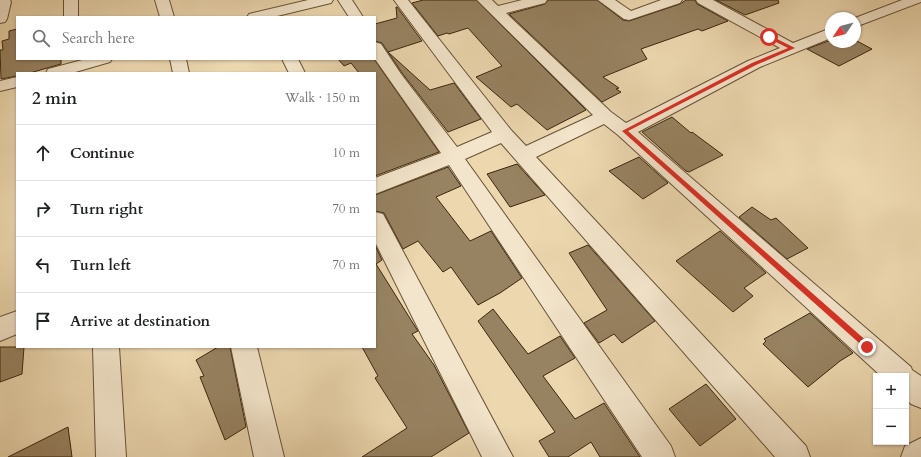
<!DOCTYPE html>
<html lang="en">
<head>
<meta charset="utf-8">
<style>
  body { margin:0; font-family:Cardo,serif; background:#f2f2f2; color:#202124 }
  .controls { position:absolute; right:12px; bottom:12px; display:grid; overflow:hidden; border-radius:0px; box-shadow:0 1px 3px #0004 }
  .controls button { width:36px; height:36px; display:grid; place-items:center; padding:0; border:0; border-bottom:1px solid #e0e0e0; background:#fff; color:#202124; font:20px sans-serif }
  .compass { position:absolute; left:825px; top:12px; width:36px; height:36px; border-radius:50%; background:#fff; box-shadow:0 1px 3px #0004; rotate:235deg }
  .stop { position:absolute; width:12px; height:12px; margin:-9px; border:3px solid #d93025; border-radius:50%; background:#fff }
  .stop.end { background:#d93025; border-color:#fff; box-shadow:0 1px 4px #0008 }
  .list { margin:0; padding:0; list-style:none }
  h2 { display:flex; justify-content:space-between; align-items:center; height:52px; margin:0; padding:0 16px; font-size:17px }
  h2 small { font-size:13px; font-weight:400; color:#757577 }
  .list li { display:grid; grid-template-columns:26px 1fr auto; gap:12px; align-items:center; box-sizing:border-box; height:56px; padding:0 16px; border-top:1px solid #e0e0e0 }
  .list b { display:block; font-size:15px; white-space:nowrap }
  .list em { font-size:13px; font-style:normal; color:#757577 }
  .icon { flex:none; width:22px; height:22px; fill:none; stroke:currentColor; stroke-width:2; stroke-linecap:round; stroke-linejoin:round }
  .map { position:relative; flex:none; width:921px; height:457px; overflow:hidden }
  .search { position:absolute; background:#fff; box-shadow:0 1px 3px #0004; left:16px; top:16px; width:360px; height:44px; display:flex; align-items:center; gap:10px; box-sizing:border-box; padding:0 14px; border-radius:0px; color:#757577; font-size:15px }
  .panel { position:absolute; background:#fff; box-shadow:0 1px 3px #0004; left:16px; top:72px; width:360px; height:276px; border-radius:0px }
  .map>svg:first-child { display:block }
  .building { fill:#978261; stroke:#3b260c }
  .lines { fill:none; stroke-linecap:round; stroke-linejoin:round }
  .street-casing { stroke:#675235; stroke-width:2 }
  .street { fill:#f3e5cb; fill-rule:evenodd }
  .route { fill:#d93025 }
</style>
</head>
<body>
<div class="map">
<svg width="921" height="457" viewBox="0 0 921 457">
  <rect width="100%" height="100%" fill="#ecd7af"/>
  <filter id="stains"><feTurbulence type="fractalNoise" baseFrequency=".005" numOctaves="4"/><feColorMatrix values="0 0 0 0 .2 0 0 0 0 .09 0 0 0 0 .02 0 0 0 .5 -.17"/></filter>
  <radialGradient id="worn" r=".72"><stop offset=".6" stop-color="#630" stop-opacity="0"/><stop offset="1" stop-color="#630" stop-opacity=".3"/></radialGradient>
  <g class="building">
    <path d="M423,0H476L586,110L547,130L517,104L511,107L476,77L502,66L468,28L449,34L447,33L438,36L412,3Z"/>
    <path d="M548,0H597L623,20L629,21L680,4L686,0H695L697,4L728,21L702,31L698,29L641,49L647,59L603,77L619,88L616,89L621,92L602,102L509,14L545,4Z"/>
    <path d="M716,0H778L779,3L745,15Z"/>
    <path d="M396,7H397L422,41L388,52L430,90L454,83L481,119L448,132L402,73L382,43L375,41V24L397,18Z"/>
    <path d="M17,29V59H61V64L30,73H17V76L1,79L0,50H3L2,41L9,39V31Z"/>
    <path d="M831,40V42H855V40L872,49L839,66L807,49Z"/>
    <path d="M338,59H374L439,152L375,176V73H359L351,63L344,66Z"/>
    <path d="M672,117L691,133L692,132L723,155L689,172L686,171L642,132Z"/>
    <path d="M639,157L668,183L643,199L609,171Z"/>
    <path d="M517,164L545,195L510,207L487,174Z"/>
    <path d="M448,167L461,186L436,197L470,241L491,231L522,278L500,293L478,305L451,267L443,272L418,241L403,249L384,213L375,211V195Z"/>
    <path d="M752,207L771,220L776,218L808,248L787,259L739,217Z"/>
    <path d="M720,231L766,273L744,288L753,296L733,312L676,261Z"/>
    <path d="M375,245L382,260L376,264L416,328L418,331L412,334L434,365L469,433L431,457H362L407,428L375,378L378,376L362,347H375Z"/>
    <path d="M588,245L655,321L622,343L614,334L599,343L584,323L607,310L569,253Z"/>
    <path d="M493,309L528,354L560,336L575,358L543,376L575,419L604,403L640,457H600L591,442L568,457H549L539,441L555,432L478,321Z"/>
    <path d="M810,313L853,353L840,361L808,387L763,344L766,341L764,339Z"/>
    <path d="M0,347H24L22,374L0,382Z"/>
    <path d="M218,347H230L246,427L225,440L200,377L204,376L196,360Z"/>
    <path d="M706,384L736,419L700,446L669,409Z"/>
    <path d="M68,427L72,457H8Z"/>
  </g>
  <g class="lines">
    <defs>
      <g id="street">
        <path d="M0,0H10L11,2L7,19L5,22L0,23Z"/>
        <rect x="64" y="0" width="14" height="17"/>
        <path d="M155,0H169L174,17H160Z"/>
        <path d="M308,0H333L331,3L273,17H247L249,14Z"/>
        <path d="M338,0H352L363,17H349Z"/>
        <path d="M394,0H408L511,130L526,146L593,115L477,0H492L498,6L522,0H547L545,3L506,13L611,112L626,123L748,61L780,48L698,3L696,0H713L793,43L831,28V38L760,67L638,132L911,367L912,370L921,376V408L911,404L906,399V376H881L618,135L604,124L536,157L806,446L810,457H775L501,143L465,159L671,446L675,457H642L449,165L375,194V178L441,153L375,59V42L381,44L401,74L457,147L492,132Z"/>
        <path d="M598,0H615L631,11L661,0H682L680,3L629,20L624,19Z"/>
        <path d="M902,0H921V2L855,27V18Z"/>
        <path d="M86,59H112L110,62L72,73H46L48,69Z"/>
        <path d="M170,59H186L189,73H173Z"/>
        <path d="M282,59H298L305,73H289Z"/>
        <path d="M17,77V87L0,91V81Z"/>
        <path d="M375,212L383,214L513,457H482L375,242Z"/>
        <path d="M17,311V334L0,341V317Z"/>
        <path d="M93,347H119L126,457H96Z"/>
        <path d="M231,347H257L284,457H254Z"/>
        <path d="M921,438V457H901L905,446Z"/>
      </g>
    </defs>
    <use href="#street" class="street-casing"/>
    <use href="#street" class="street"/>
  </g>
  <path class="route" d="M768,36H771L795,48L756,65L628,131L870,344V349L867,350L622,131L752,63L788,48L768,38Z"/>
  <rect width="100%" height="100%" filter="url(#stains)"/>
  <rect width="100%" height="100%" fill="url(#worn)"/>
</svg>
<div class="controls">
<button>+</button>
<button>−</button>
</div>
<svg class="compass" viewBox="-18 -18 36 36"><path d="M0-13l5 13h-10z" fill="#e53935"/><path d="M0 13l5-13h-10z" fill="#757577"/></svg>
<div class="stop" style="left:769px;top:37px"></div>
<div class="stop end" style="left:867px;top:347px"></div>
<div class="search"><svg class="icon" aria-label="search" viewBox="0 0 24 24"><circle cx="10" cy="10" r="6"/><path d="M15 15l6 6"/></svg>Search here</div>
<section class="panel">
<h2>2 min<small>Walk · 150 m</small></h2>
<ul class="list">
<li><svg class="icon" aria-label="ahead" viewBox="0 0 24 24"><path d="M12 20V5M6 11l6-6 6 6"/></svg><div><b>Continue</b></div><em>10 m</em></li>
<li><svg class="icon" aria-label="right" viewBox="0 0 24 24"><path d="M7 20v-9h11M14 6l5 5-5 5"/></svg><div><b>Turn right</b></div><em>70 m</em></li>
<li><svg class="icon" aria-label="left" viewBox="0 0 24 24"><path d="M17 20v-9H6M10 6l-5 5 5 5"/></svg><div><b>Turn left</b></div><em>70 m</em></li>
<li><svg class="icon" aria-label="arrive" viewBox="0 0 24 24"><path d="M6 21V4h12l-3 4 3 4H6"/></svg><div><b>Arrive at destination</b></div></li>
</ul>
</section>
</div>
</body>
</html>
